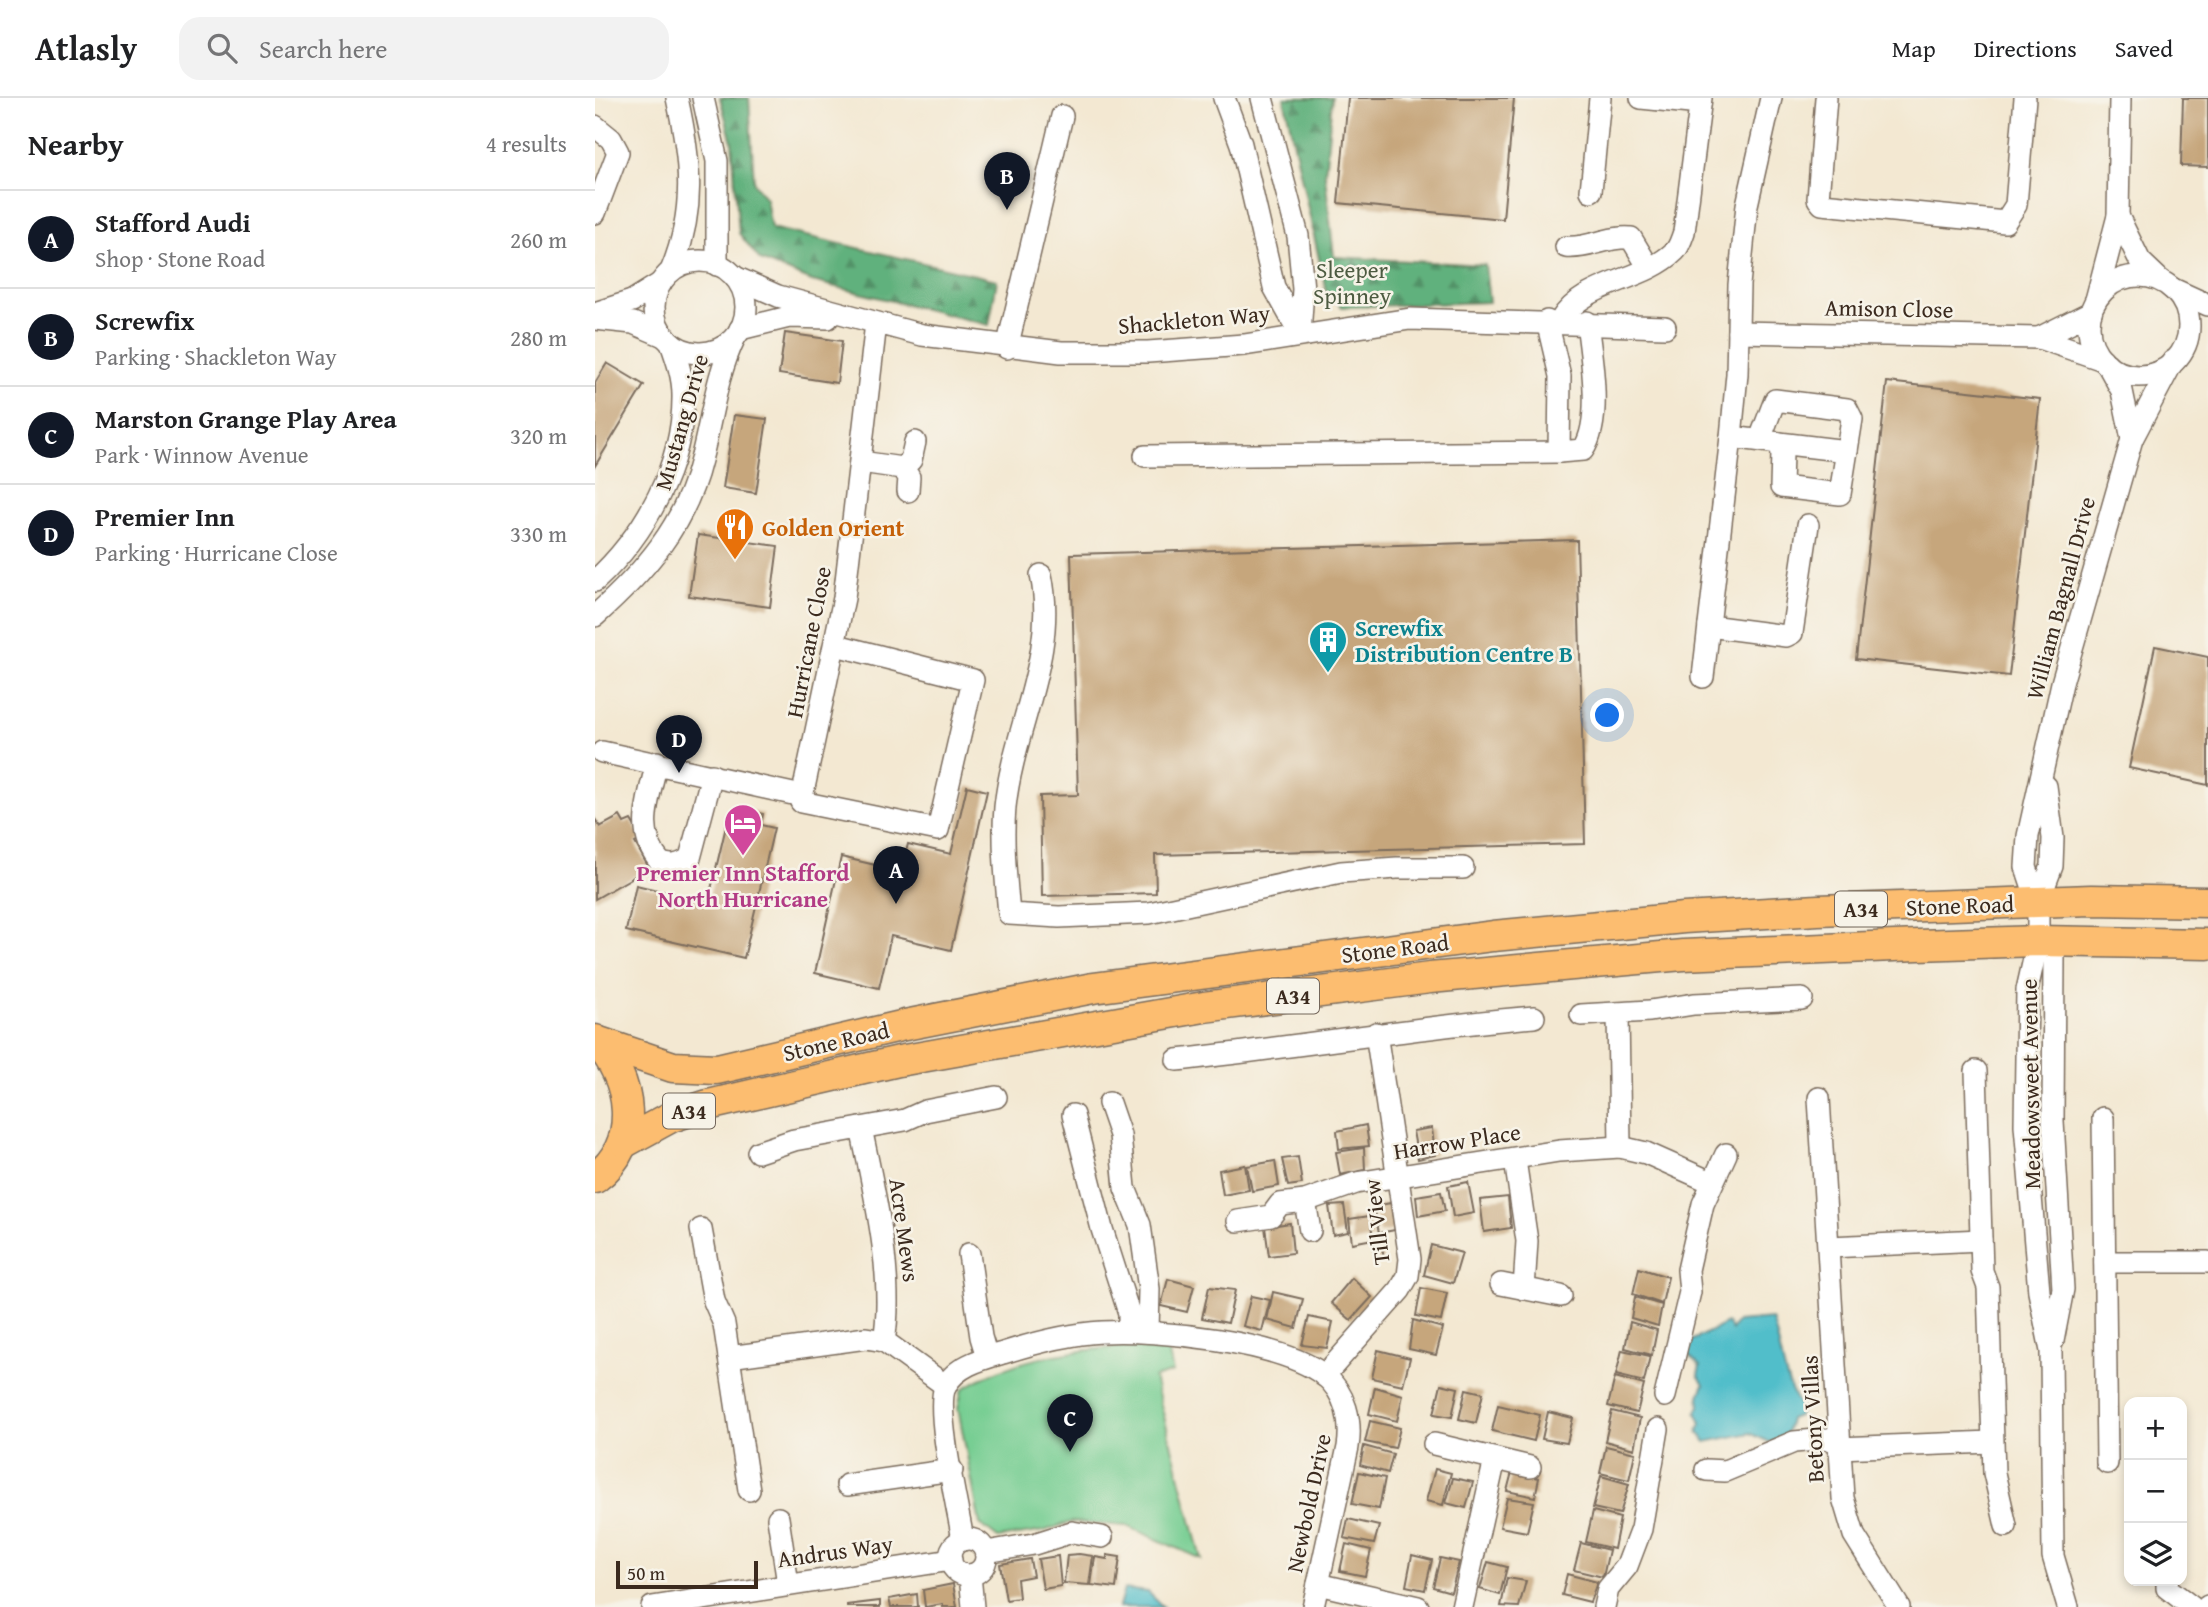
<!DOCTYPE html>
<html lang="en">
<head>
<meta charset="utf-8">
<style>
  body { margin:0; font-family:"Gentium Book Plus",serif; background:#f2f2f2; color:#202124 }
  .controls { position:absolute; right:21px; bottom:21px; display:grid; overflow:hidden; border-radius:14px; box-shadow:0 4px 10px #0003 }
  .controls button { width:63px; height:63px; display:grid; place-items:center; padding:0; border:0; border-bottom:2px solid #e0e0e0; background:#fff; color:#202124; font:35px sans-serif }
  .scale { position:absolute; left:21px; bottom:18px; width:142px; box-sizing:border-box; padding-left:7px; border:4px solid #3b2a1e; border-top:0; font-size:19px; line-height:24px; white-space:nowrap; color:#3b2a1e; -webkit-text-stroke:5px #f7f3e8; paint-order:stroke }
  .you { position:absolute; left:1013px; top:618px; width:24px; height:24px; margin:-18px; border:5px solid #fff; border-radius:50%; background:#1a73e8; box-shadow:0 0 0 10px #1a73e833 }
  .badge { display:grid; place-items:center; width:46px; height:46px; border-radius:50%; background:#111827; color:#fff; font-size:23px; font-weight:700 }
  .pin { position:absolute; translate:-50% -58px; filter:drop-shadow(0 2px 4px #0008) }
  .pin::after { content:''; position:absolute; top:37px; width:24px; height:21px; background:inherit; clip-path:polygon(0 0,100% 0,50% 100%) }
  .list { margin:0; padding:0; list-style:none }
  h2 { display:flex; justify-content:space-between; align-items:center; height:91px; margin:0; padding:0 28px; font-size:30px }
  h2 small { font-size:23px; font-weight:400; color:#757577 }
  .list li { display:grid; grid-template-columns:46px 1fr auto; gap:21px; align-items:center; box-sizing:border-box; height:98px; padding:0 28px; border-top:2px solid #e0e0e0 }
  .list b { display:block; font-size:26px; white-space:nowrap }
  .list p { margin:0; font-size:23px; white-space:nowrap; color:#757577 }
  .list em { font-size:23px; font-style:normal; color:#757577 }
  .icon { flex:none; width:38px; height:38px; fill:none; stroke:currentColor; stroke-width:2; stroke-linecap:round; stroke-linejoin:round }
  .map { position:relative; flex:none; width:1613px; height:1509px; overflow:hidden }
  header { display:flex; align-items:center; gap:42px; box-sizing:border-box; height:98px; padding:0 35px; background:#fff; border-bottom:2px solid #e0e0e0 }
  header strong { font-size:33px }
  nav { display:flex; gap:38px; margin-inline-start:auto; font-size:24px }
  .search { width:490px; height:63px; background:#f2f2f2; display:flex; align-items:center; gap:18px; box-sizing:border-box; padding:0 24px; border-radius:21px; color:#757577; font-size:26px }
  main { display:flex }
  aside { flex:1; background:#fff }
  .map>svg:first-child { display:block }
  .green { fill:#77ce93; stroke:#597c58; stroke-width:2 }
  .forest { fill:url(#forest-firs); stroke:#4e6e4e; stroke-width:2 }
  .water { fill:#51beca; stroke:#467474; stroke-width:2 }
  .building { fill:#c6a67c }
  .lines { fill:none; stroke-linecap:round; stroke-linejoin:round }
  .minor-casing { stroke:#7b6c5d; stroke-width:24 }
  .highway-casing { stroke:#7b6c5d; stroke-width:33 }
  .minor { stroke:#fff; stroke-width:21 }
  .highway { stroke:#fcbd6f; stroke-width:30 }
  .labels { text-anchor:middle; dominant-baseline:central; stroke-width:5; stroke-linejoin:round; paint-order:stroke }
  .shield { fill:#f7f3e8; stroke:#73665b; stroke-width:2 }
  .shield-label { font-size:21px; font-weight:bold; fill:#3b2a1e }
  .park-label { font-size:23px; fill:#4d5b41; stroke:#f7f3e8 }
  .street-label { font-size:23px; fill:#3b2a1e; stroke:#f7f3e8 }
  .food-label { font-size:23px; font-weight:bold; fill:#c56008; stroke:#f7f3e8; text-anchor:start }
  .culture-label { font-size:23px; font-weight:bold; fill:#0d838f; stroke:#f7f3e8; text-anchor:start }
  .hotel-label { font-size:23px; font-weight:bold; fill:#b23c85; stroke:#f7f3e8 }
</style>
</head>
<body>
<header>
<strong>Atlasly</strong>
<div class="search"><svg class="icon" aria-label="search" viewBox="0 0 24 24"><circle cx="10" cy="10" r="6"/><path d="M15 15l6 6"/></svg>Search here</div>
<nav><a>Map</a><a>Directions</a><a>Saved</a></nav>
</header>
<main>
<aside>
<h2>Nearby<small>4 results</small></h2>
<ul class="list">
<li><span class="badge">A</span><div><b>Stafford Audi</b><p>Shop · Stone Road</p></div><em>260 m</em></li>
<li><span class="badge">B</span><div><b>Screwfix</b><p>Parking · Shackleton Way</p></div><em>280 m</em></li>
<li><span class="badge">C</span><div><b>Marston Grange Play Area</b><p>Park · Winnow Avenue</p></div><em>320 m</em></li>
<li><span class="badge">D</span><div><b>Premier Inn</b><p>Parking · Hurricane Close</p></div><em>330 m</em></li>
</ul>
</aside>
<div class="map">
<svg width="1613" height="1509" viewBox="0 0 1613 1509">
  <defs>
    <pattern id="forest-firs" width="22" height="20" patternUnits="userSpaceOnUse" patternTransform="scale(1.75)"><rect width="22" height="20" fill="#61b17d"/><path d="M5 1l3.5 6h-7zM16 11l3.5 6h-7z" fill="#519066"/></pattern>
  </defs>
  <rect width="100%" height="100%" fill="#f7f3e8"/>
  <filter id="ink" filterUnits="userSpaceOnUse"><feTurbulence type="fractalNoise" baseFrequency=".0143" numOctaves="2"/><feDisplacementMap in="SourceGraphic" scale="14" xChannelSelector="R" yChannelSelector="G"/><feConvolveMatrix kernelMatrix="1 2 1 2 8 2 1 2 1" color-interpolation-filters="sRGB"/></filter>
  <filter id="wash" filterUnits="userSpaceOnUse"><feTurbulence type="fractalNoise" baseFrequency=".00686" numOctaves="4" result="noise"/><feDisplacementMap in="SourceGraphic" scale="28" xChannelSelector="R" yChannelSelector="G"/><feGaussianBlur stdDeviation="1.57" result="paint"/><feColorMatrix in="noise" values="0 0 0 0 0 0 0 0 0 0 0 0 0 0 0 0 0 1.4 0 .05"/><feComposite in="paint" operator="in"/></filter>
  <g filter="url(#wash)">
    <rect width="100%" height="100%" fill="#f3e8d2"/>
    <path class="green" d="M524,1249L573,1251L578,1274L559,1280L606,1461L532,1428L476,1424L449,1433L403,1440L385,1426L363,1310L367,1291C416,1261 468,1254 524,1249Z"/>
    <g class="forest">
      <path d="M125,0H154L159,85L171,101L176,130L402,182L394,227L217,183L165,162L144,135L137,44Z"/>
      <path d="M689,0H737L730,77L739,159L890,167L894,204L747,209L731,193Z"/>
    </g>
    <g class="water">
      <path d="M1177,1221C1186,1247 1189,1290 1206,1309L1203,1318L1195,1321L1191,1338L1176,1345L1155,1335L1111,1344L1103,1334L1106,1325L1101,1314L1105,1308L1104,1298L1109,1286L1103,1277L1105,1268L1091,1255L1096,1243L1132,1225L1136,1232L1142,1224Z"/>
      <path d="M529,1491L553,1494L568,1509H524Z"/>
    </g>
    <g id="blocks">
      <g class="building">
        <path d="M753,0H919L908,121L743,105Z"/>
        <path d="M1588,0H1613V69L1586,68Z"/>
        <path d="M190,235L247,243L242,285L184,276Z"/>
        <path d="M12,265L49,287L0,368V285Z"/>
        <path d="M1292,284L1445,301L1414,578L1261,561Z"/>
        <path d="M139,317L172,321L161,395L128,390Z"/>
        <path d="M103,437L183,448L175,509L94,498Z"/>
        <path d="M982,442L990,746L560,757L561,795L447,798L445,698L483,697L476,456Z"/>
        <path d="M1560,548L1613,559V687L1534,670Z"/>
        <path d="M372,688L392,693L356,852L296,838L284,890L220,875L246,759L306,773L313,746L356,756Z"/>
        <path d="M150,712L168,716L166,727L179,730L149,860L31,833L41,787L113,804L133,720L148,723Z"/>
        <path d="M25,718L29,725L36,722L47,741L40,745L54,770L0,801V721L5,729Z"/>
        <path d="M771,1027L774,1048L744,1051L742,1033Z"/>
        <path d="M837,1030L840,1057L823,1061L818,1033Z"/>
        <path d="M769,1050L770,1072L745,1077L741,1054Z"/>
        <path d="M703,1059L707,1086L693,1088L687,1061Z"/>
        <path d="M680,1063L684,1088L657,1093L652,1068Z"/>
        <path d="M650,1067L654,1092L628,1097L624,1072Z"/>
        <path d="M873,1084L879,1115L858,1119L853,1088Z"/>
        <path d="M846,1094L850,1113L823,1118L821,1098Z"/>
        <path d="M913,1099L916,1130L889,1134L885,1102Z"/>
        <path d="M796,1105L800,1132L784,1135L779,1108Z"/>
        <path d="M749,1107L753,1134L738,1137L734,1108Z"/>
        <path d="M775,1118L778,1141L757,1145L754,1121Z"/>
        <path d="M695,1125L698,1155L674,1158L670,1129Z"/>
        <path d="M786,1143L789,1160L780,1161L778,1144Z"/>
        <path d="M836,1147L867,1155L858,1185L829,1177Z"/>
        <path d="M1044,1170L1073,1179L1067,1206L1038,1196Z"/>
        <path d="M757,1180L777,1199L756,1222L736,1205Z"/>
        <path d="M573,1181L599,1188L592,1214L566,1208Z"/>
        <path d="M614,1189L640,1192L633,1225L607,1220Z"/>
        <path d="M826,1190L852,1195L846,1223L821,1218Z"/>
        <path d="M678,1194L708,1201L701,1230L672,1222Z"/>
        <path d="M656,1198L675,1202L667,1233L648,1228Z"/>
        <path d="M1040,1199L1067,1207L1063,1228L1036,1220Z"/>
        <path d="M714,1219L738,1224L732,1250L707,1247Z"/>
        <path d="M818,1222L848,1230L841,1257L814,1251Z"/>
        <path d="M1035,1224L1062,1232L1057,1257L1030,1250Z"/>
        <path d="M783,1252L815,1260L808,1287L777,1280Z"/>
        <path d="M1027,1252L1055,1258L1049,1284L1021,1277Z"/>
        <path d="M1020,1279L1049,1287L1042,1315L1013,1308Z"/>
        <path d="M846,1286L863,1290L857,1319L839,1316Z"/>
        <path d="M780,1289L808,1297L802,1323L774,1316Z"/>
        <path d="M871,1291L888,1295L881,1325L864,1321Z"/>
        <path d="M903,1307L945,1317L939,1343L897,1333Z"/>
        <path d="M1017,1313L1045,1320L1039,1351L1010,1343Z"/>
        <path d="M953,1314L978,1320L972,1345L947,1341Z"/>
        <path d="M775,1323L805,1330L800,1350L770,1344Z"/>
        <path d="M769,1348L798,1356L793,1375L765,1367Z"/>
        <path d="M1011,1348L1040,1355L1034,1382L1005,1375Z"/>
        <path d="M840,1371L856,1375L848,1407L831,1403Z"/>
        <path d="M764,1374L790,1380L784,1411L757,1406Z"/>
        <path d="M917,1374L944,1380L940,1399L912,1393Z"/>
        <path d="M1006,1378L1034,1386L1025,1416L998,1410Z"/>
        <path d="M858,1380L878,1384L871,1410L851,1405Z"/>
        <path d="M912,1400L939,1404L932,1434L905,1429Z"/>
        <path d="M998,1413L1025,1420L1019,1451L991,1444Z"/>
        <path d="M753,1421L784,1428L779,1446L749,1440Z"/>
        <path d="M986,1445L1014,1452L1008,1479L979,1472Z"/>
        <path d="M751,1446L776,1452L770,1478L745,1473Z"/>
        <path d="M484,1456L498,1458L494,1487L469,1485L472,1457Z"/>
        <path d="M512,1457L525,1459L521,1490L496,1487L500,1459L512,1461Z"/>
        <path d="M817,1457L837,1462L830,1492L811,1488Z"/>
        <path d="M463,1458L466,1488L448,1491L443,1461Z"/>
        <path d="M845,1460L864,1464L856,1494L838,1489Z"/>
        <path d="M435,1461L438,1478L422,1481L424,1500L411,1502L405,1466Z"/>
        <path d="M893,1464L912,1469L905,1497L885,1491Z"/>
        <path d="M972,1476L1002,1484L995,1504L967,1497Z"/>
        <path d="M912,1480L931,1483L924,1509L906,1508Z"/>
        <path d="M358,1486L362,1509H348V1506L330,1509L328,1492Z"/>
        <path d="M322,1496L323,1509H296L294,1501Z"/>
        <path d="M285,1503V1509H252V1507Z"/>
      </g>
    </g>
  </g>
  <g filter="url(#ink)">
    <use href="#blocks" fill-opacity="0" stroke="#7b6c5d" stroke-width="2"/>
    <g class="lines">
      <defs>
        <g id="minor">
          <path d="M108,0L122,63V167"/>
          <path d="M629,0L646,46L679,189L705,236"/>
          <path d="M667,0L703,138L708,191L705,236"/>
          <path d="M1046,0L1105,6"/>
          <path d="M1231,0L1223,101L1227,106L1410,124L1421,107L1430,0"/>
          <path d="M0,28L16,41L23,54L0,115"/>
          <path d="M996,93L1005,0"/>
          <path d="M1523,118L1545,163L1565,182"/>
          <path d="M971,149C993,151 1013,138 1036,140L1054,170"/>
          <circle cx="105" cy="209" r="46"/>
          <path d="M76,173C101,113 96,63 82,0"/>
          <circle cx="1544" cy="228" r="50"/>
          <path d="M140,179L183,198L327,237L466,254H553L649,247L815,221L1070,229"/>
          <path d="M1578,191L1613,207"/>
          <path d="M1501,202L1523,118L1525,0"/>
          <path d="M0,215L37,203L66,185"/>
          <path d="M0,221L38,225L71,239"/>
          <path d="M952,223L965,278L964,354L988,352C1008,323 996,259 992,224"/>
          <path d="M965,223C990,182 1047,185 1080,153C1084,149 1087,140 1089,134L1106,0"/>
          <path d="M145,231L194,219L233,220"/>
          <path d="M1143,234L1444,240L1508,262"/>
          <path d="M1444,240L1496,214"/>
          <path d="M412,250L467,18"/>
          <path d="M1512,266L1527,293L1537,341"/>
          <path d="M1136,339L1184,345L1187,355L1186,389L1245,396L1257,321L1252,311L1180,302L1165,341"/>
          <path d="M1184,345L1252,353"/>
          <path d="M550,358L964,354"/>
          <path d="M266,364L307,370L314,379L313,393"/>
          <path d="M307,370L316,362L320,344"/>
          <path d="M446,477C463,556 418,631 410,709C407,744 411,781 414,816L464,819L554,815L746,774L802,770H868"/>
          <path d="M0,483C50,437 89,367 88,297C88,279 82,262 76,245"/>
          <path d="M0,518C49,474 90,428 106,362C117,320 121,278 140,239"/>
          <path d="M1114,528L1191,538L1197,535L1213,427"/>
          <path d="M241,547L378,582L343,732L206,704L249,500L281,225"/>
          <path d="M1108,579L1136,339L1142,276L1144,187L1152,107L1176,0"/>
          <path d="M7,654L207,698"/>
          <path d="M62,664C54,700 39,735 66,765C78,769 84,767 95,760L117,677"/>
          <path d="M1443,805L1457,768L1458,740L1451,688"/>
          <path d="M1443,843L1459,860L1458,1024L1468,1191L1458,1243"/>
          <path d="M1023,915L1025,1049"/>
          <path d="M986,917L1055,913L1099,906L1207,901"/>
          <path d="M582,962C701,949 819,929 939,919"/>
          <path d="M1381,973L1387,1173L1393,1189L1399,1375L1411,1428"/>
          <path d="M1224,1000L1248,1400L1259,1437L1304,1509"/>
          <path d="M514,1005L525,1037L530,1090L545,1127L554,1191L553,1234"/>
          <path d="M478,1017L507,1131L534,1215V1233"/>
          <path d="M1508,1020L1512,1365"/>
          <path d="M266,1030C279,1093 300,1180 289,1243L351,1288"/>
          <path d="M163,1054L199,1042L310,1022L330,1013L401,999"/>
          <path d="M920,1062L932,1143L929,1191"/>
          <path d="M710,1103L715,1133"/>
          <path d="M643,1123L676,1118L685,1106L710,1103L761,1085L964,1053L1025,1049L1051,1055L1116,1084"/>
          <path d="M106,1131L119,1203L129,1226L154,1392"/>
          <path d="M1234,1149L1386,1142"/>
          <path d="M374,1156L386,1239L392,1259"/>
          <path d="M1510,1164H1613"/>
          <path d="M906,1186L966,1198"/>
          <path d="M134,1259L271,1240L289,1243"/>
          <path d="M729,1278L805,1192L813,1178L815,1161L781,935"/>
          <path d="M1070,1298L1095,1194L1093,1172L1108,1106L1131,1056"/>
          <path d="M839,1346L935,1369"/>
          <path d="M1243,1350L1397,1344"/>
          <path d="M1111,1372L1130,1373L1199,1344L1243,1340"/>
          <path d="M252,1387L357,1372"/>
          <path d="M183,1420L193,1486"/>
          <circle cx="373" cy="1459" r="18"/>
          <path d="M368,1442C363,1411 340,1313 350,1289C360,1268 387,1261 408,1255C439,1245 473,1236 507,1234C562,1231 684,1243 729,1277C751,1295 757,1323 753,1349L718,1509"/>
          <path d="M391,1454L439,1446L477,1434L507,1439"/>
          <path d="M375,1477L378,1509"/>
          <path d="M1572,1483V1490L1597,1509"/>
          <path d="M723,1486L823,1509"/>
          <path d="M57,1509L356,1462"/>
          <path d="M867,1509L900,1361"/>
          <path d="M1009,1509L1013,1491L1032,1468L1046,1431L1063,1331"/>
          <path d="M1473,1509L1458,1458L1456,1253L1444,1194L1430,1027L1432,892L1443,843V805L1431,769L1433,738L1467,585L1537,341L1578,263"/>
          <path d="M1612,1509L1613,1508"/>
        </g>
        <g id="highway">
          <path d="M0,942C38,980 47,1046 0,1080"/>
          <path d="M1,943L78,969L122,971L310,927L498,890L898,838L1089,820L1223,812L1496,802L1613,804"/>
          <path d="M30,1044L76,1019L113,1007L304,963L609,909L835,880L1088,857L1323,847L1443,843L1613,846"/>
        </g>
      </defs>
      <use href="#minor" class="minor-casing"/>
      <use href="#highway" class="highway-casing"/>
      <use href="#minor" class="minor"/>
      <use href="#highway" class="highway"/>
    </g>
  </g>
  <defs>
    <symbol id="restaurant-pin" viewBox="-11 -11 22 30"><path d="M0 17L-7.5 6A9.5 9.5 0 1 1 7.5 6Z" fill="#e8710a" stroke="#f7f3e8"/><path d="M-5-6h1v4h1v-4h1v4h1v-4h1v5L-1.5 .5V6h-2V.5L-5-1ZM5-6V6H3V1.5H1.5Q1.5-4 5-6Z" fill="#fff"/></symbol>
    <symbol id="building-pin" viewBox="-11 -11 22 30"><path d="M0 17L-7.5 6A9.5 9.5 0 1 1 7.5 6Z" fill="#0f9aa8" stroke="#f7f3e8"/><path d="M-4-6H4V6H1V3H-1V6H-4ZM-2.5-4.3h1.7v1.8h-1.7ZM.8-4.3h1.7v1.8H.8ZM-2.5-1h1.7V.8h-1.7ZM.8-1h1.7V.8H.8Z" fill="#fff"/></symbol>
    <symbol id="hotel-pin" viewBox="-11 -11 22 30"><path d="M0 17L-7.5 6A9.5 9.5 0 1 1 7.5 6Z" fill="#d1479c" stroke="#f7f3e8"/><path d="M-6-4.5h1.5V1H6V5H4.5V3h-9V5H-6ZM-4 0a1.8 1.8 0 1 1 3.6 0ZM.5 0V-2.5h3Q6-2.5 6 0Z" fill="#fff"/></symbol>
  </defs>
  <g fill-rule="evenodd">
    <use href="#restaurant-pin" x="118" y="407" width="44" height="60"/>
    <use href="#building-pin" x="711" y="520" width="44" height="60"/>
    <use href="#hotel-pin" x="126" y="703" width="44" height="60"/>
  </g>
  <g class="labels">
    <g class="shield">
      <rect x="1240" y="793.5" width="52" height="35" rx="5"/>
      <rect x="672" y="880.5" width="52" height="35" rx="5"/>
      <rect x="68" y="995.5" width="52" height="35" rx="5"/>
    </g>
    <g class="shield-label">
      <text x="1266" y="811">A34</text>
      <text x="698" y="898">A34</text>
      <text x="94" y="1013">A34</text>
    </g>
    <g class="park-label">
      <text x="757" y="171">Sleeper<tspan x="757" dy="26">Spinney</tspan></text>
    </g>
    <g class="street-label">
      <text transform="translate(1294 210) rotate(1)">Amison Close</text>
      <text transform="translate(599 221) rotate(-5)">Shackleton Way</text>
      <text transform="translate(86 324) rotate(-74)">Mustang Drive</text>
      <text transform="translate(1465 500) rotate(-75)">William Bagnall Drive</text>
      <text transform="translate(213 544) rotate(-79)">Hurricane Close</text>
      <text transform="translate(1365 807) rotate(-2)">Stone Road</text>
      <text transform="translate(800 850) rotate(-7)">Stone Road</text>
      <text transform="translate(241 943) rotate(-13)">Stone Road</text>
      <text transform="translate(1435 986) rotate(-91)">Meadowsweet Avenue</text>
      <text transform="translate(862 1043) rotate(-9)">Harrow Place</text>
      <text transform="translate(781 1124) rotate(-97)">Till View</text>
      <text transform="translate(310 1132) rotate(82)">Acre Mews</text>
      <text transform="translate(1217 1321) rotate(-93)">Betony Villas</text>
      <text transform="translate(713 1405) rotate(-78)">Newbold Drive</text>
      <text transform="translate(240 1453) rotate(-8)">Andrus Way</text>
    </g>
    <g class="food-label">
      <text x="167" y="429">Golden Orient</text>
    </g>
    <g class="culture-label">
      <text x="760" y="529">Screwfix<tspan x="760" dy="26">Distribution Centre B</tspan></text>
    </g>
    <g class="hotel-label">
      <text x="148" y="774">Premier Inn Stafford<tspan x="148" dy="26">North Hurricane</tspan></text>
    </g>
  </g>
</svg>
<div class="controls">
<button>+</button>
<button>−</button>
<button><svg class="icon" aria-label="layers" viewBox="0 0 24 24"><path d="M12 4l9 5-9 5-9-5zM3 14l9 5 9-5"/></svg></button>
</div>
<div class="scale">50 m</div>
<div class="you"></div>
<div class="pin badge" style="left:301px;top:806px">A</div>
<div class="pin badge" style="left:412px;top:112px">B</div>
<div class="pin badge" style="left:475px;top:1354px">C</div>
<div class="pin badge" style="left:84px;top:675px">D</div>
</div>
</main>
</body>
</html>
